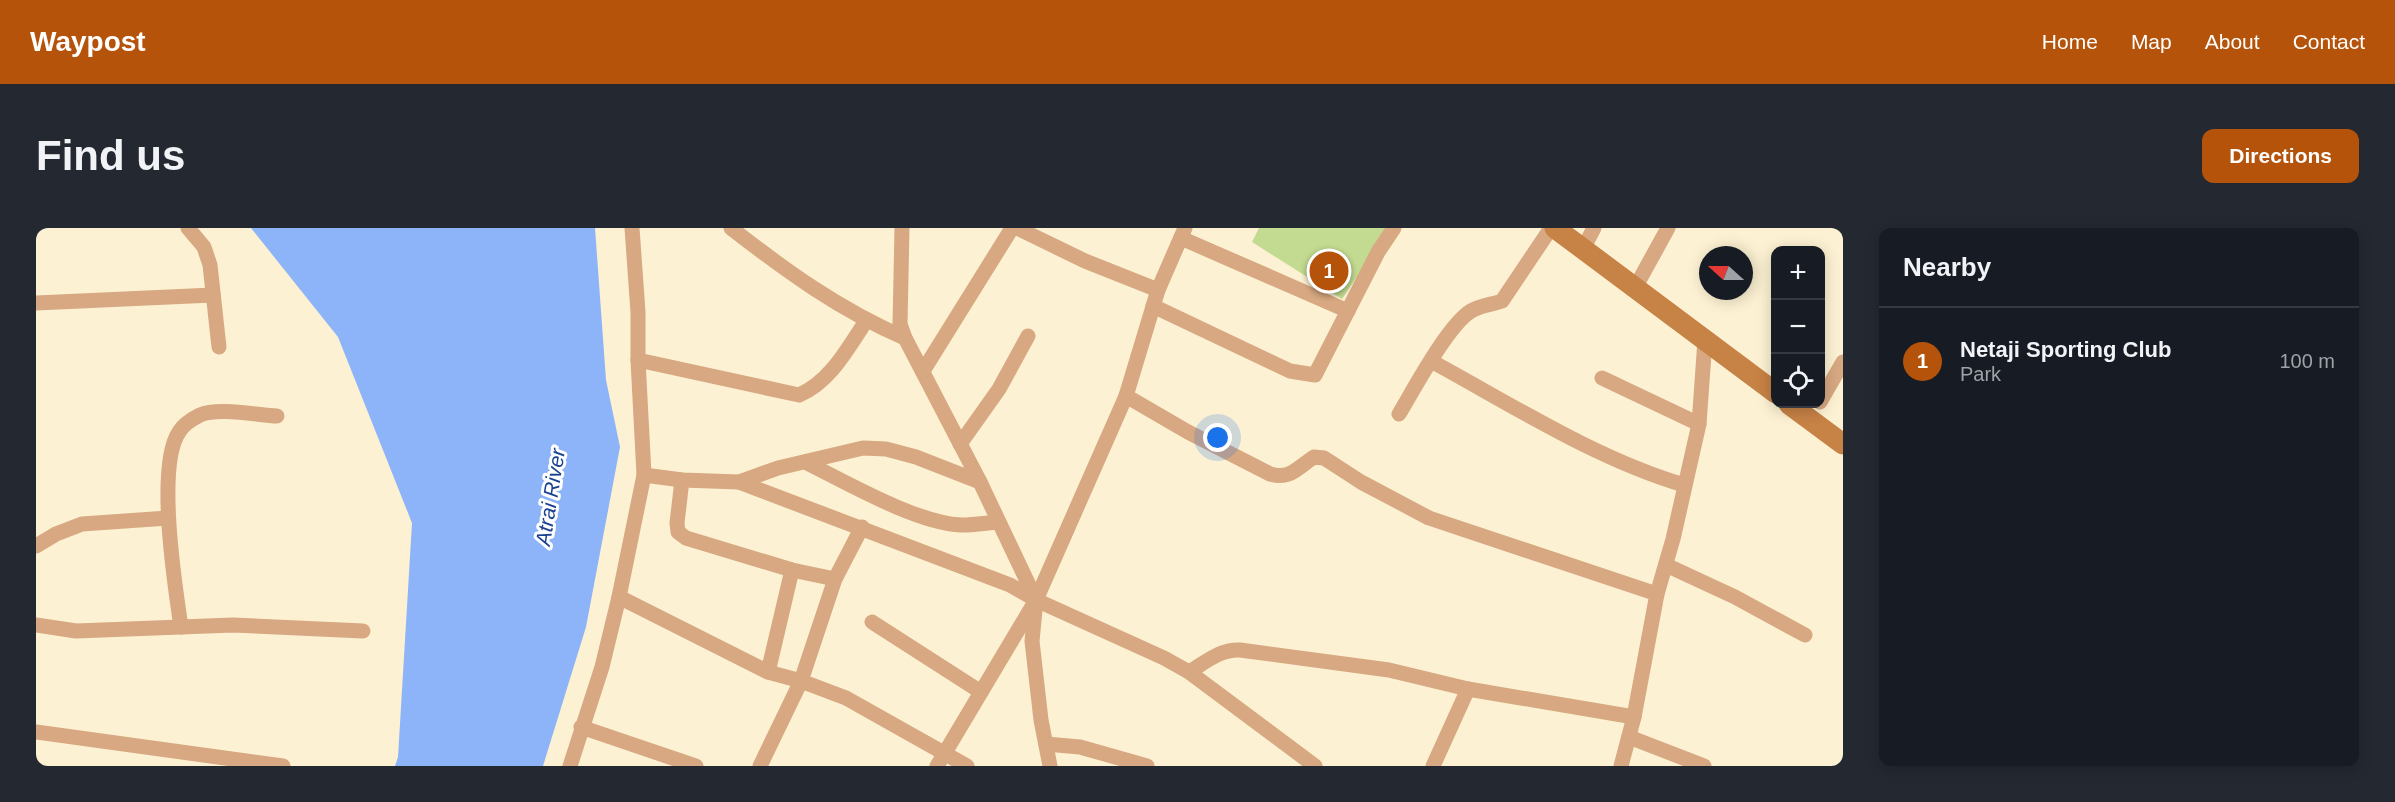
<!DOCTYPE html>
<html lang="en">
<head>
<meta charset="utf-8">
<style>
  body { margin:0; font-family:Helvetica,sans-serif; background:#242831; color:#f1f3f6 }
  .controls { position:absolute; right:18px; top:18px; display:grid; overflow:hidden; border-radius:12px; box-shadow:0 3px 15px #0003 }
  .controls button { width:54px; height:54px; display:grid; place-items:center; padding:0; border:0; border-bottom:2px solid #363941; background:#171b24; color:#f1f3f6; font:30px sans-serif }
  .compass { position:absolute; left:1663px; top:18px; width:54px; height:54px; border-radius:50%; background:#171b24; box-shadow:0 3px 15px #0003; rotate:291deg }
  .you { position:absolute; left:1182px; top:210px; width:21px; height:21px; margin:-15px; border:4px solid #fff; border-radius:50%; background:#1a73e8; box-shadow:0 0 0 9px #1a73e833 }
  .badge { display:grid; place-items:center; width:39px; height:39px; border-radius:50%; background:#b45309; color:#fff; font-size:20px; font-weight:700 }
  .pin { position:absolute; translate:-50% -50%; border:3px solid #fff; box-shadow:0 2px 6px #0006 }
  .list { margin:0; padding:0; list-style:none }
  h2 { display:flex; justify-content:space-between; align-items:center; height:78px; margin:0; padding:0 24px; font-size:26px }
  h2 small { font-size:20px; font-weight:400; color:#9ea1a6 }
  .list li { display:grid; grid-template-columns:39px 1fr auto; gap:18px; align-items:center; box-sizing:border-box; height:108px; padding:0 24px; border-top:2px solid #363941 }
  .list b { display:block; font-size:22px; white-space:nowrap }
  .list p { margin:0; font-size:20px; white-space:nowrap; color:#9ea1a6 }
  .list em { font-size:20px; font-style:normal; color:#9ea1a6 }
  .icon { flex:none; width:33px; height:33px; fill:none; stroke:currentColor; stroke-width:2; stroke-linecap:round; stroke-linejoin:round }
  .map { position:relative; flex:none; width:1807px; height:538px; overflow:hidden; border-radius:12px }
  header { display:flex; align-items:center; gap:36px; box-sizing:border-box; height:84px; padding:0 30px; background:#b45309; color:#fff }
  header strong { font-size:28px }
  nav { display:flex; gap:33px; margin-inline-start:auto; font-size:21px }
  .intro { display:flex; align-items:center; justify-content:space-between; box-sizing:border-box; height:144px; padding:0 36px }
  h1 { margin:0; font-size:42px }
  .button { padding:15px 27px; border-radius:12px; background:#b45309; color:#fff; font-size:21px; font-weight:700 }
  main { display:flex; gap:36px; padding:0 36px }
  aside { flex:1; background:#171b24; border-radius:12px; box-shadow:0 3px 15px #0003 }
  .map>svg:first-child { display:block }
  .green { fill:#c3db90 }
  .water { fill:#8db3f9 }
  .lines { fill:none; stroke-linecap:round; stroke-linejoin:round }
  .street { stroke:#d7a881; stroke-width:15 }
  .secondary { stroke:#c78245; stroke-width:21 }
  .labels { text-anchor:middle; dominant-baseline:central; stroke-width:6; stroke-linejoin:round; paint-order:stroke }
  .water-label { font-size:21px; font-style:italic; fill:#1a4291; stroke:#fff }
</style>
</head>
<body>
<header>
<strong>Waypost</strong>
<nav><a>Home</a><a>Map</a><a>About</a><a>Contact</a></nav>
</header>
<div class="intro"><h1>Find us</h1><a class="button">Directions</a></div>
<main>
<div class="map">
<svg width="1807" height="538" viewBox="0 0 1807 538">
  <rect width="100%" height="100%" fill="#fcf1d2"/>
  <path class="green" d="M1223,0H1354L1306,71L1216,14Z"/>
  <path class="water" d="M215,0H559L570,152L584,219L550,399L507,538H359L362,529L376,295L302,109Z"/>
  <g class="lines">
    <g class="street">
      <path d="M152,0L168,19L174,37L183,119"/>
      <path d="M695,0C750,43 804,82 869,110"/>
      <path d="M866,0L864,96L869,110L944,254L1000,372L996,413L1005,492L1014,538"/>
      <path d="M981,0L1049,33L1122,62"/>
      <path d="M1145,10L1312,83"/>
      <path d="M1547,21L1558,0"/>
      <path d="M1599,60L1632,0"/>
      <path d="M0,75L177,67"/>
      <path d="M1117,78L1254,143L1279,147L1342,24L1358,0"/>
      <path d="M602,132L763,167C794,154 812,120 830,93"/>
      <path d="M1395,133C1476,177 1560,231 1648,257"/>
      <path d="M887,143L976,0"/>
      <path d="M1566,150L1663,196"/>
      <path d="M1090,168L1152,204L1234,246C1254,252 1261,240 1278,229L1288,230L1325,254L1393,290L1621,366"/>
      <path d="M1784,174L1807,134"/>
      <path d="M1363,186C1378,161 1412,97 1435,83C1445,77 1455,77 1466,73L1515,0"/>
      <path d="M924,216L963,161L992,108"/>
      <path d="M769,234C810,254 880,295 925,297C937,297 950,295 962,294"/>
      <path d="M608,247L646,252L703,254L742,240L827,220L850,221L880,229L944,254"/>
      <path d="M646,252L641,295L642,304L650,310L756,342L799,351"/>
      <path d="M703,254L974,357L1000,372L1128,430L1153,444L1279,538"/>
      <path d="M0,318L20,306L46,296L132,290"/>
      <path d="M1630,337L1699,369L1769,407"/>
      <path d="M583,369L732,444L765,453L810,470L931,538"/>
      <path d="M836,394L945,464"/>
      <path d="M0,397L40,403L197,397L327,403"/>
      <path d="M145,399C139,358 120,238 143,204C147,197 156,191 164,187C182,179 221,187 241,188"/>
      <path d="M732,444L756,342"/>
      <path d="M1153,444C1170,434 1184,421 1204,422L1353,442L1432,461L1598,489"/>
      <path d="M545,499L660,538"/>
      <path d="M0,504L247,538"/>
      <path d="M1593,509L1668,538"/>
      <path d="M1010,516L1044,519L1111,538"/>
      <path d="M534,538L566,439L583,369L608,247L602,132V84L596,0"/>
      <path d="M724,538L765,453L799,351L826,299"/>
      <path d="M901,538L1000,372L1090,168L1122,62L1149,0"/>
      <path d="M1397,538L1432,461"/>
      <path d="M1585,538L1598,489L1621,366L1637,311L1663,196L1669,112"/>
    </g>
    <g class="secondary">
      <path d="M1519,0L1740,165"/>
      <path d="M1753,176L1807,216"/>
    </g>
  </g>
  <g class="labels">
    <g class="water-label">
      <text transform="translate(514 269) rotate(-81)">Atrai River</text>
    </g>
  </g>
</svg>
<div class="controls">
<button>+</button>
<button>−</button>
<button><svg class="icon" aria-label="locate" viewBox="0 0 24 24"><circle cx="12" cy="12" r="6"/><path d="M12 2v4M12 18v4M2 12h4M18 12h4"/></svg></button>
</div>
<svg class="compass" viewBox="-18 -18 36 36"><path d="M0-13l5 13h-10z" fill="#e53935"/><path d="M0 13l5-13h-10z" fill="#9ea1a6"/></svg>
<div class="you"></div>
<div class="pin badge" style="left:1293px;top:43px">1</div>
</div>
<aside>
<h2>Nearby<small></small></h2>
<ul class="list">
<li><span class="badge">1</span><div><b>Netaji Sporting Club</b><p>Park</p></div><em>100 m</em></li>
</ul>
</aside>
</main>
</body>
</html>
